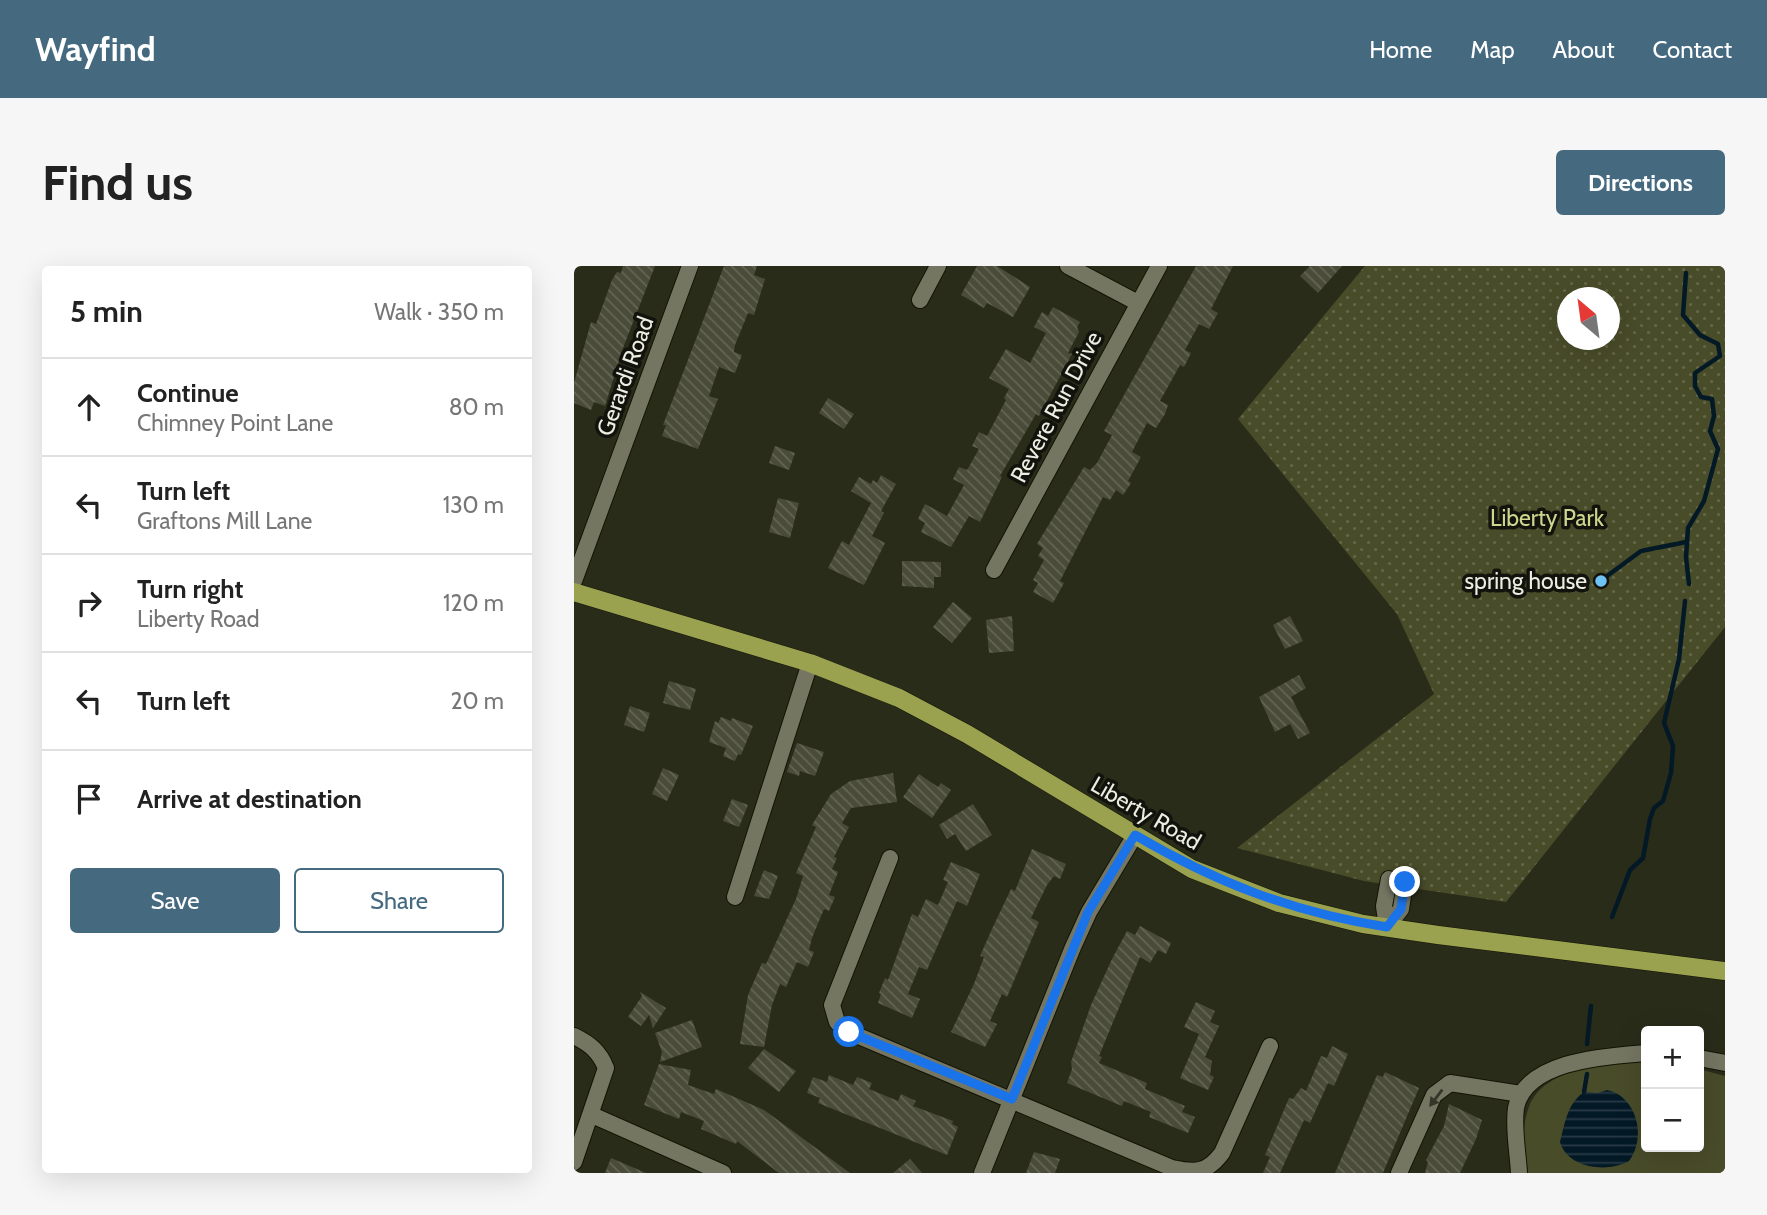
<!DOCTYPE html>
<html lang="en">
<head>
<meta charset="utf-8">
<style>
  body { margin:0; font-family:Cabin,sans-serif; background:#f6f6f6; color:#222 }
  .controls { position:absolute; right:21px; bottom:21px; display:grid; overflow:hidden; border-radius:7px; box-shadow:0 7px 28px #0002 }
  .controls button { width:63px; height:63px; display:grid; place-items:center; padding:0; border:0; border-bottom:2px solid #e0e0e0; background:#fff; color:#222; font:35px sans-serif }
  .compass { position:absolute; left:983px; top:21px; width:63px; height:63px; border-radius:50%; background:#fff; box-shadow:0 7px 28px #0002; rotate:331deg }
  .stop { position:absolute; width:21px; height:21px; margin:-16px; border:5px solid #1a73e8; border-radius:50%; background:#fff }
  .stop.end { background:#1a73e8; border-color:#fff; box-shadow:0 2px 7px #0008 }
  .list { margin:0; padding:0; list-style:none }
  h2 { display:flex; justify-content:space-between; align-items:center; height:91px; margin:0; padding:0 28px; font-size:30px }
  h2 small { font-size:23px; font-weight:400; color:#767676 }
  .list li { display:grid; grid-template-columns:46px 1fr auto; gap:21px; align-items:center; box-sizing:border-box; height:98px; padding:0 28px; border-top:2px solid #e0e0e0 }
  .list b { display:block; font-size:26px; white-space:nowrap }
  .list p { margin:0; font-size:23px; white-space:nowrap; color:#767676 }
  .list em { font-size:23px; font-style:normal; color:#767676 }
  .actions { display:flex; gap:14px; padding:21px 28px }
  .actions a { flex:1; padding:16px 0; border:2px solid #456a80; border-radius:7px; text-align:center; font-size:24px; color:#456a80 }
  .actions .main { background:#456a80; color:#fff }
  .icon { flex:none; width:38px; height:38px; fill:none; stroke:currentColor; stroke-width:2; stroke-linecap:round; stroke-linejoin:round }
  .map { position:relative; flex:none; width:1151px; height:907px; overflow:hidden; border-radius:7px }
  header { display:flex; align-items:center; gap:42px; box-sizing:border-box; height:98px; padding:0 35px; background:#456a80; color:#fff }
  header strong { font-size:33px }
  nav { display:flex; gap:38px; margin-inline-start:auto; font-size:24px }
  .intro { display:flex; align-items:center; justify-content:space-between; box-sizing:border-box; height:168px; padding:0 42px }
  h1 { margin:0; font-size:49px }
  .button { padding:18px 32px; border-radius:7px; background:#456a80; color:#fff; font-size:24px; font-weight:700 }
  main { display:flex; gap:42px; padding:0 42px }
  aside { flex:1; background:#fff; border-radius:7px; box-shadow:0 7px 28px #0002 }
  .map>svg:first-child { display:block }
  .green { fill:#494c29 }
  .park { fill:url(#park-dots); fill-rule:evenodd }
  .water { fill:url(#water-rules) }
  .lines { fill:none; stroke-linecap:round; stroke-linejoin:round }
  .stream { stroke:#031926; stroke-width:4.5 }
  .building { fill:url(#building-back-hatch) }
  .minor-casing { stroke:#131404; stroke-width:18 }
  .major-casing { stroke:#131404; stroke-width:19 }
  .minor { stroke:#747662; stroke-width:16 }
  .major { stroke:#9aa14f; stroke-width:18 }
  .oneway { fill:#34362a }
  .route { stroke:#1a73e8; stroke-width:9 }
  .poi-dot { fill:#6fc2f4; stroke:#12130c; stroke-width:2.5 }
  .labels { text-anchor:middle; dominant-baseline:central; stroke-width:7; stroke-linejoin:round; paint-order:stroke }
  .street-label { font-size:23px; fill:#eceee2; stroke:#12130c }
  .park-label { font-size:23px; fill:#ced68d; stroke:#12130c }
  .poi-label { font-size:23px; fill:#eceee2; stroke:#12130c; text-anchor:end }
</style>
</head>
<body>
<header>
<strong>Wayfind</strong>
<nav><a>Home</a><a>Map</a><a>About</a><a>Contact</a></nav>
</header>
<div class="intro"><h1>Find us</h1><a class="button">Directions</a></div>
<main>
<aside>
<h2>5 min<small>Walk · 350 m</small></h2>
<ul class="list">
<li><svg class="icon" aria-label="ahead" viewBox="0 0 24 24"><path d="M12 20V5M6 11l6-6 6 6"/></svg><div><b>Continue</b><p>Chimney Point Lane</p></div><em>80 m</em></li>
<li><svg class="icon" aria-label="left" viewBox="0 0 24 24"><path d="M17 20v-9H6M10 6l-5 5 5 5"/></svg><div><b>Turn left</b><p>Graftons Mill Lane</p></div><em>130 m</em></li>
<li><svg class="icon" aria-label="right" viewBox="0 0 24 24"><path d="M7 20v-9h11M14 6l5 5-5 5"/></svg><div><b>Turn right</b><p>Liberty Road</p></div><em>120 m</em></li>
<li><svg class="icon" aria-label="left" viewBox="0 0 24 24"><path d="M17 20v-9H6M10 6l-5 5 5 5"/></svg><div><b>Turn left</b></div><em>20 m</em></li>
<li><svg class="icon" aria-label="arrive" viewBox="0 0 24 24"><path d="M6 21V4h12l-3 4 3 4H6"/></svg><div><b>Arrive at destination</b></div></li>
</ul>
<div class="actions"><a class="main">Save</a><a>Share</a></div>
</aside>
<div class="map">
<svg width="1151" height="907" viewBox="0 0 1151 907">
  <defs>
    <pattern id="park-dots" width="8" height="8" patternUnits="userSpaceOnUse" patternTransform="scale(1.75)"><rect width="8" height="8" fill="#494c29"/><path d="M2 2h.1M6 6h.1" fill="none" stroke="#636648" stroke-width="1.8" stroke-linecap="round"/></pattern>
    <pattern id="water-rules" width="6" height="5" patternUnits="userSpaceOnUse" patternTransform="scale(1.75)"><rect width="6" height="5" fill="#031926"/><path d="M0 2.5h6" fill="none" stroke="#283b45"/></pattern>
    <pattern id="building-back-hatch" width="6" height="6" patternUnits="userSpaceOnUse" patternTransform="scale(1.75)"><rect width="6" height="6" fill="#4a4c39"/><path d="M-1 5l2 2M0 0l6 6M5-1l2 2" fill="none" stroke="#646655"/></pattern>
  </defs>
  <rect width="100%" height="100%" fill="#2a2c1a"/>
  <path class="green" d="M1072,793V881H1125V803L1151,810V907H950C950,886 947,861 955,841C970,800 1036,798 1072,793Z"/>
  <path class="park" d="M791,0H1151V361L932,636L790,615L663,582L860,428L823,348L664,153ZM993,32H1036V74H993Z"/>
  <path class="water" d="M1033,824C1063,830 1073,872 1055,895C1034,907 994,903 986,876C991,857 993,838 1010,826L1024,827Z"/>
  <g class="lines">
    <g class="stream">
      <path d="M1112,7L1109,49L1126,69L1144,78L1146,90L1121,107V120L1127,131L1138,133L1140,150L1136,165L1144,183L1130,235L1114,262L1112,291L1115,318"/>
      <path d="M1029,313L1067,285L1112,276"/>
      <path d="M1038,651L1056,604L1069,592L1076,553L1080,542L1089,535L1097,507L1099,480L1090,457L1105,393L1111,335"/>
      <path d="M1013,778L1017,740"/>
      <path d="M1010,826L1013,808"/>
    </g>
  </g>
  <g class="building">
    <path d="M49,0H81L49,82L31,140L20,136L17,144L0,137V117L17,56L22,58L38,14L43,6L47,7Z"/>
    <path d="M150,0H183L180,9L191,13L180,49L174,47L161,79L160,86L168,89L161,107L145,101L135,130L144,133L124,183L88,170L92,159H89Z"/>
    <path d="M403,0H423L456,21L439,51L413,37L410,42L387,29Z"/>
    <path d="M622,0H659L637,43L644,47L635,63L625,58L611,84L617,87L610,101L606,99L586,135L594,139L591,148L582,162L573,157L558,186L567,191L554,215L557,217L549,229L542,224L536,234L529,231L486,315L490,317L479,337L459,326L464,317L459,314L470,294L464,290L469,282L463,278L510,201L516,204L523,197L538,169L530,165Z"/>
    <path d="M736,0H768L744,27L726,10Z"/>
    <path d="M479,41L506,56L503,61L505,66L494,87L498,88L465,150L462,148L426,210L428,211L406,256L395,250L377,281L347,266L351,257L344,253L351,238L373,250L390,219L379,213L385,201L393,204L405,183L398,180L405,166L413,170L432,134L430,132L435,123L415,112L432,83L456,97L472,67L460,61L468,46L474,50Z"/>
    <path d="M254,132L280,148L270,163L245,147Z"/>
    <path d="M201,180L221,187L215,204L195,197Z"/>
    <path d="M307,209L322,218L307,245L310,247L298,270L311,277L290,319L254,302L268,275L275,279L297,237L277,225L285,211L297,218L299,214L303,217Z"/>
    <path d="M204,232L225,237L216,272L195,266Z"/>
    <path d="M328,295L367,296V311H360V322L328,320Z"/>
    <path d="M379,336L398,352L378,377L359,361Z"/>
    <path d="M438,350L440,385L415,387L412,354Z"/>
    <path d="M716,350L729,375L711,383L699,359Z"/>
    <path d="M725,409L732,422L717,431L736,467L724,473L716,458L701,466L685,431Z"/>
    <path d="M95,415L122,423L116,444L89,437Z"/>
    <path d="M56,440L76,447L70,466L50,459Z"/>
    <path d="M147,451L157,455L158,452L179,460L167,489L164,488L161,495L149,490L152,482L135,476L141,455L144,457Z"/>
    <path d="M223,477L250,486L241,510L226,505L225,510L213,506Z"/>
    <path d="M89,502L105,509L93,535L78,528Z"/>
    <path d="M319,507L323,536L277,542L268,557L275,561L260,591L263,592L258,603L264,606L255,629L261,631L255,645L250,643L238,672L235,684L240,686L234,701L223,696L212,721L206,718L198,739L190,781L166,778L174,729L188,697L192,698L222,633L229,610L222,607L242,561L238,559L257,528L276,515Z"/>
    <path d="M345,508L364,521L367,517L377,524L358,552L329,531Z"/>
    <path d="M158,533L174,539L165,561L149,555Z"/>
    <path d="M399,538L418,569L392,585L381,568L373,573L365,559Z"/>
    <path d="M458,583L492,598L486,613L480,610L473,619L457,652L465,656L433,731L428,728L416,755L423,758L411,781L377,766L400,718L410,691L406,690L418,663L437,623L441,625Z"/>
    <path d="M377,596L406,608L393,640L383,635L353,704L345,701L334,728L346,733L338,752L304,737L307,728L305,727L311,712L314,714L338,648L344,651L352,633L364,639L374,616L369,614Z"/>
    <path d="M190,604L204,610L195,633L180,630Z"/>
    <path d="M566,660L597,677L592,688L584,684L576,697L566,691L525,790L528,791L525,797L573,817L571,823L611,840L608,846L621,851L614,867L575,851L577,846L550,835L548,840L493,817L498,803L497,796L517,739L538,693L553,665L561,669Z"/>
    <path d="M66,726L92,742L79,762L75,749L67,760L54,751L68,730Z"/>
    <path d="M622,736L641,745L636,756L645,760L631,791L638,795L636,809L640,811L634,824L606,812L625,768L610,761Z"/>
    <path d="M118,754L128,781L86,796L88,786L81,767Z"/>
    <path d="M758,780L774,788L760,820L754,817L736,857L730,854L706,907H689L696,891L691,889L715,832L719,833L727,822L732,825L747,790L753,792Z"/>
    <path d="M190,783L222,805L205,826L174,802Z"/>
    <path d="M85,798L117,804L114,819L140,828L142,823L190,844L276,907H205L163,875L162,878L127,863L130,855L107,846L105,853L70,839Z"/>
    <path d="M811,806L845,822L809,907H761L803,809L809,811Z"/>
    <path d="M255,809L279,819L283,811L298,817L295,823L324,835L327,828L342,835L339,840L379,855L378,858L384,861L373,889L244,837L246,832L233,827L239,811L253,816Z"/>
    <path d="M875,838L908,854L902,873L886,907H851L854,896L852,894L870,860Z"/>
    <path d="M460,886L486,893L481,907H452Z"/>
    <path d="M37,892L72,907H31Z"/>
    <path d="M336,893L348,907H319Z"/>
  </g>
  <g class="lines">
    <defs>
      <g id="minor">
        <path d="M494,0L564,37"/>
        <path d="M346,34L364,0"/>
        <path d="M420,304L585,0"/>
        <path d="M0,315L116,0"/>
        <path d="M316,592L258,739L263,756L275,766L598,902C622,907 633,907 648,887L696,780"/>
        <path d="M161,631L236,397"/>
        <path d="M813,661L827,643L831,616"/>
        <path d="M813,661L810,640L815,613"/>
        <path d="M0,770C16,778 25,785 32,802L0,896"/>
        <path d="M1125,792L1151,797"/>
        <path d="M18,849L149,907"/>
        <path d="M408,907L499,681L515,646L561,569"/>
        <path d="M825,907L860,829L876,817L947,828"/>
        <path d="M945,907C944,887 939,862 942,842C951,794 1034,790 1072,787"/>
      </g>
      <path id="major" d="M0,326L236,397L325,432L393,468L618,603L705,637L789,658L864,669L1151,705"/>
    </defs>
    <use href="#minor" class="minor-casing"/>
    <use href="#major" class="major-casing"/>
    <use href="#minor" class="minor"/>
    <use href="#major" class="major"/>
  </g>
  <defs><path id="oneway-solid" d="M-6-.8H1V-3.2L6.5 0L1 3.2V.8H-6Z" transform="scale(1.75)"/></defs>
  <use class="oneway" href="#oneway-solid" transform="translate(862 832) rotate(127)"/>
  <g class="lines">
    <path class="route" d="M275,766L438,833L514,646L561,569C641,616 720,647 813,661L827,643L831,616"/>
  </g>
  <circle class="poi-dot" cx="1027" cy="315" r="7"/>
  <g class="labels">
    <g class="street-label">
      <text transform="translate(51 110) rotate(-70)">Gerardi Road</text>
      <text transform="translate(482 141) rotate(-62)">Revere Run Drive</text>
      <text transform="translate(572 547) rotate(30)">Liberty Road</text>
    </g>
    <g class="park-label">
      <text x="973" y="252">Liberty Park</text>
    </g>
    <g class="poi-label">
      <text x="1013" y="315">spring house</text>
    </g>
  </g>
</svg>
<div class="controls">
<button>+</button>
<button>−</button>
</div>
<svg class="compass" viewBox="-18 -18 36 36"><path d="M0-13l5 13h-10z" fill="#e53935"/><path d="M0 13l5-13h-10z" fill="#767676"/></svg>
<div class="stop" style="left:275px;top:766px"></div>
<div class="stop end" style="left:831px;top:616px"></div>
</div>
</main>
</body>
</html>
